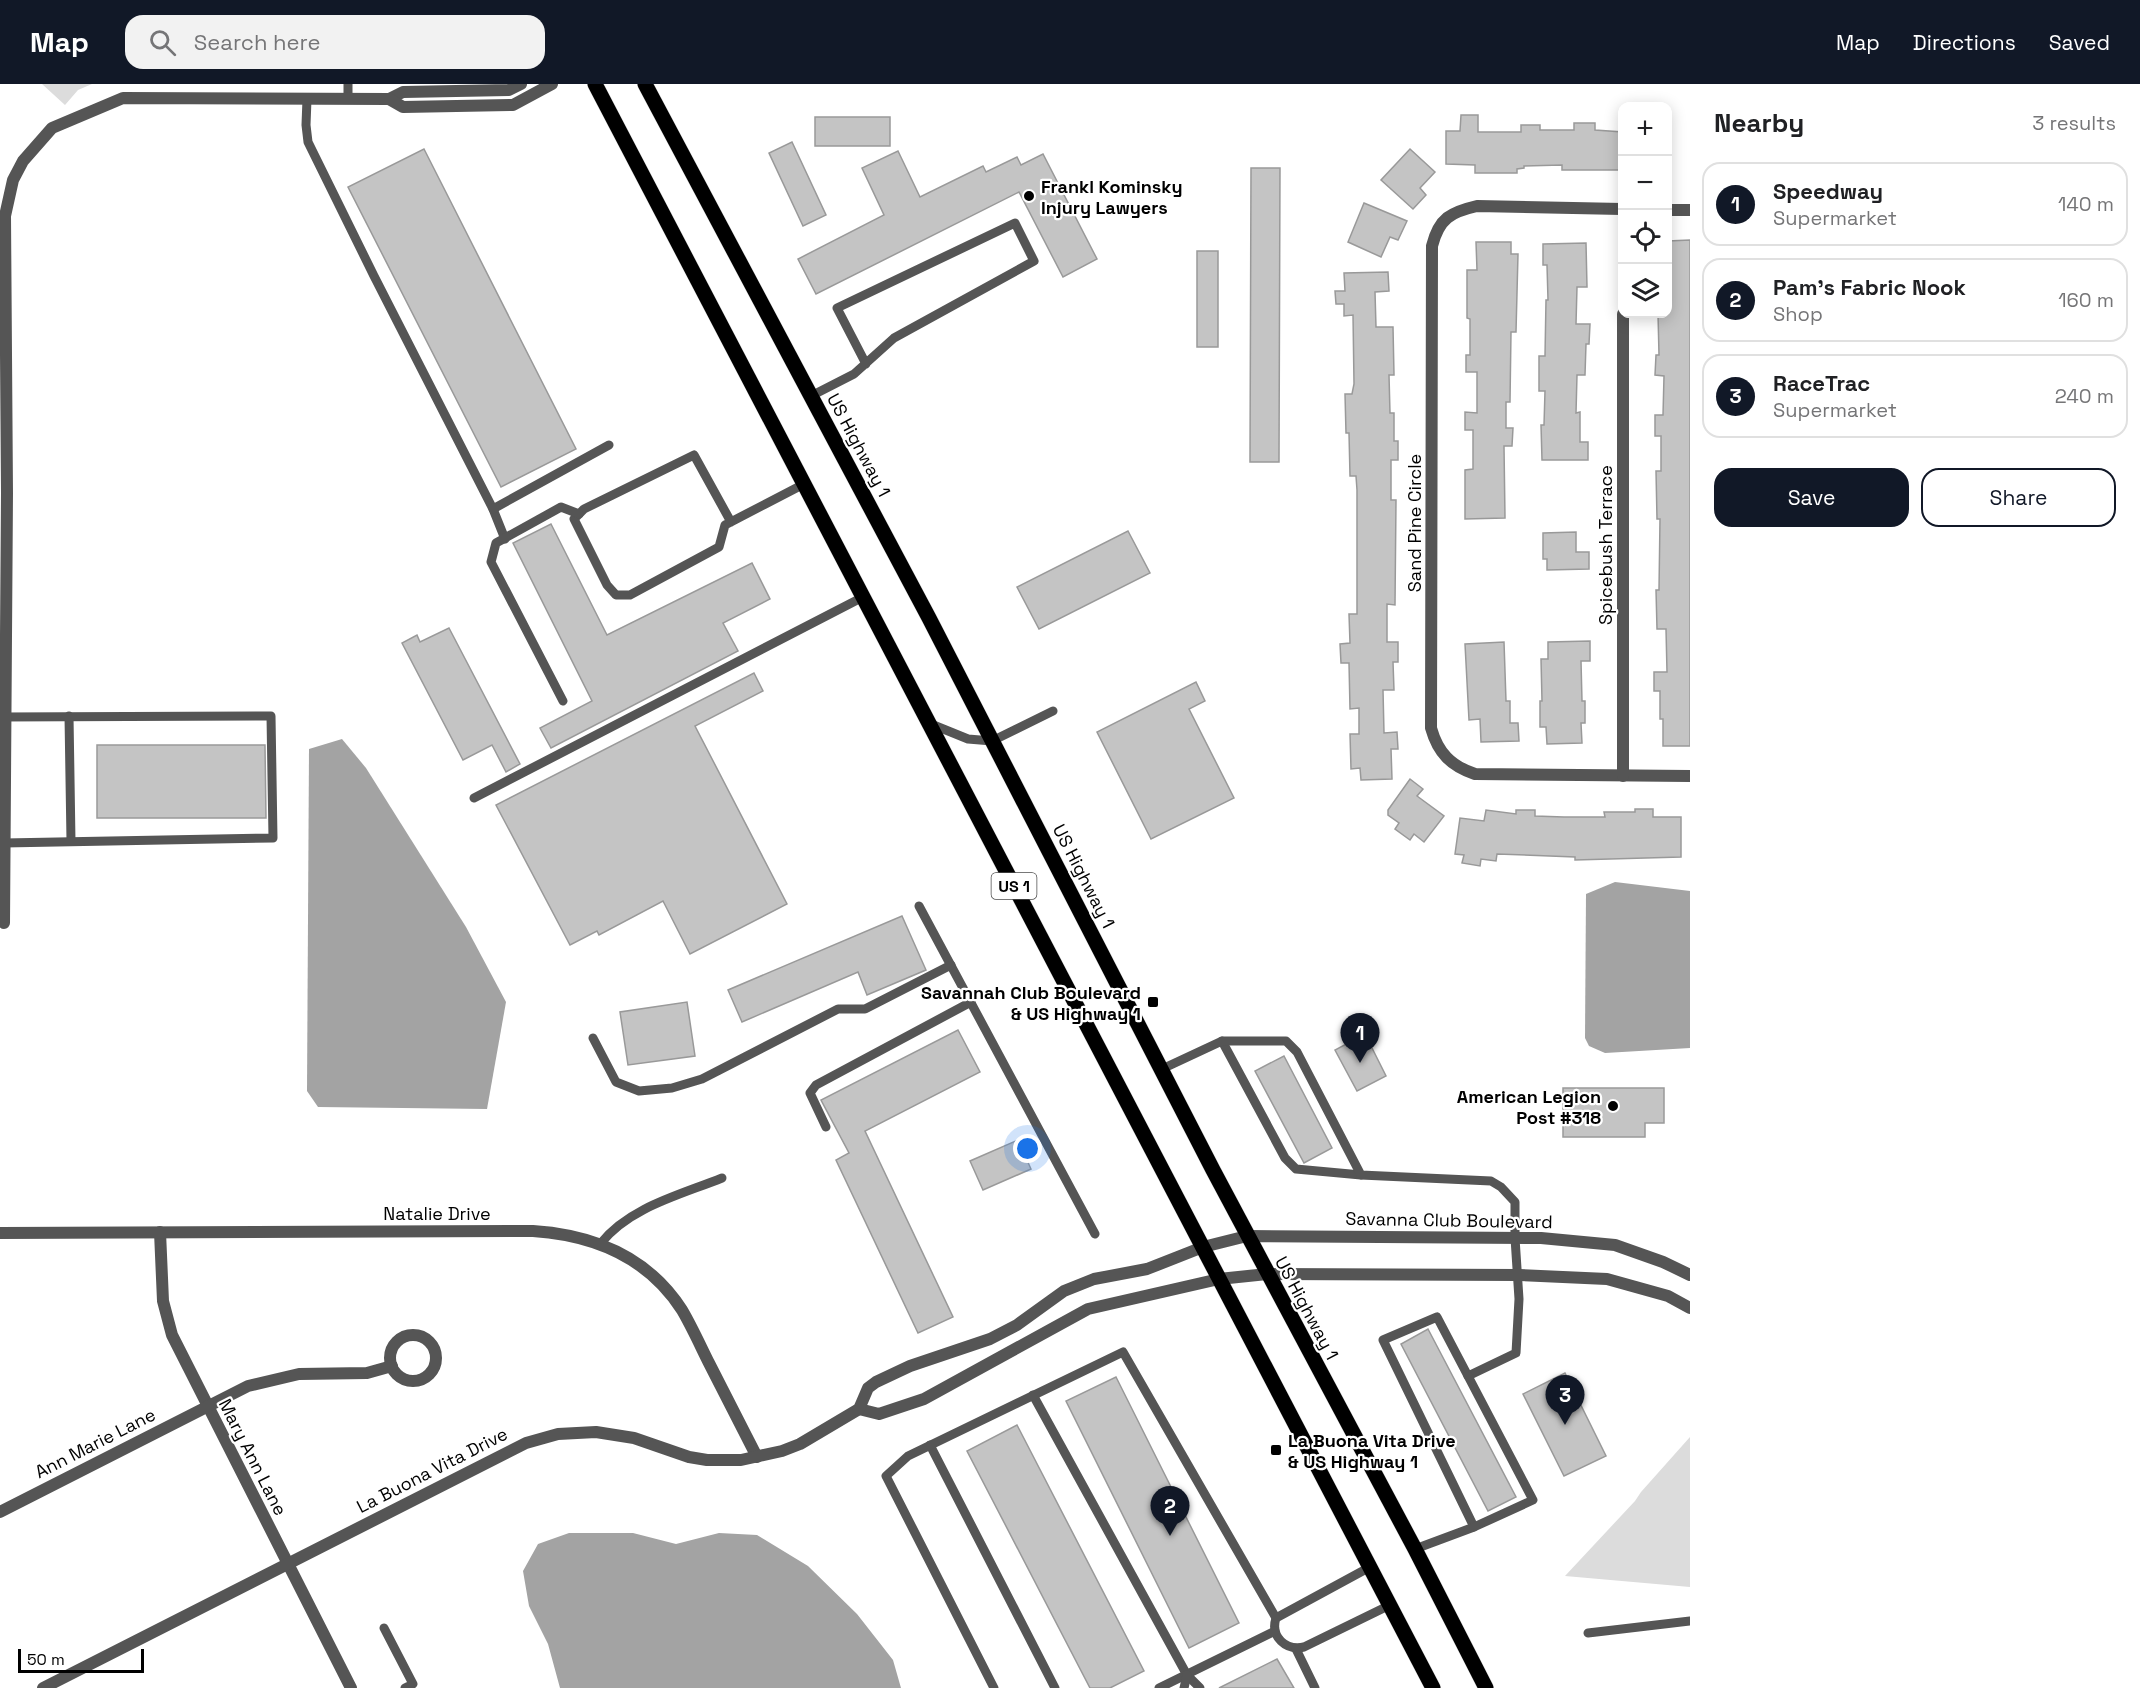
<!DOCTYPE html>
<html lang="en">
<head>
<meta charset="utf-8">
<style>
  body { margin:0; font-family:"Space Grotesk",sans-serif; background:#f2f2f2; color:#202124 }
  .controls { position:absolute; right:18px; top:18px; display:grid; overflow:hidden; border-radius:12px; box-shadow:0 3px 15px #0003 }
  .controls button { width:54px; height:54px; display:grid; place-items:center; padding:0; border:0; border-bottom:2px solid #e0e0e0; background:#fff; color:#202124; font:30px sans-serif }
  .scale { position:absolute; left:18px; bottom:15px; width:126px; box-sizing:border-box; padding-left:6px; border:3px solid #000; border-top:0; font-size:16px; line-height:21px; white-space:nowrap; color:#000; -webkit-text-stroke:4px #fff; paint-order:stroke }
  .you { position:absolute; left:1028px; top:1065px; width:21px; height:21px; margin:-15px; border:4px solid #fff; border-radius:50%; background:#1a73e8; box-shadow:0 0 0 9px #1a73e833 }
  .badge { display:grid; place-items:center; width:39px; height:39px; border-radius:50%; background:#111827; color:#fff; font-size:20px; font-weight:700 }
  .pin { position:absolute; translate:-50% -50px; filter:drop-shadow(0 2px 3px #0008) }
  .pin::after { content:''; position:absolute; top:32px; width:21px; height:18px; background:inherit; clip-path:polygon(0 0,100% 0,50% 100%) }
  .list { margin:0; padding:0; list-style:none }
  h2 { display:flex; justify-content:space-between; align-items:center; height:78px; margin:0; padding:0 24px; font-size:26px }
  h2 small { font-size:20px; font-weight:400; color:#757577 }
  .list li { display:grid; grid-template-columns:39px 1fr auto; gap:18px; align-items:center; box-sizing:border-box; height:84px; margin:0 12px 12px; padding:0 12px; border:2px solid #e0e0e0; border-radius:18px }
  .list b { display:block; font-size:22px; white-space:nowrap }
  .list p { margin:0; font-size:20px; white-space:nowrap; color:#757577 }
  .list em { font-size:20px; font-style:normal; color:#757577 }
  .actions { display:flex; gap:12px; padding:18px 24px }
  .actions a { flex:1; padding:14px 0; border:2px solid #111827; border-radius:18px; text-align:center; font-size:21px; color:#111827 }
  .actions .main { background:#111827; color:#fff }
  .icon { flex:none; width:33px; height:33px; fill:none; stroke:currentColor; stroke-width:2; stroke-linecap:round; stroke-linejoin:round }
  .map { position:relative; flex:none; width:1690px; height:1604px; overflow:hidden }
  header { display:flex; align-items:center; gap:36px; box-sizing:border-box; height:84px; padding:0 30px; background:#111827; color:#fff }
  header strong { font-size:28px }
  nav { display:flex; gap:33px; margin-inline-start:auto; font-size:21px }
  .search { width:420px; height:54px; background:#f2f2f2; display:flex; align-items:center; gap:15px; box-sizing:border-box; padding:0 21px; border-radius:18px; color:#757577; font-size:22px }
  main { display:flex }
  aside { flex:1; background:#fff }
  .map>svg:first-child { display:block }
  .green { fill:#dcdcdc }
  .water { fill:#a3a3a3 }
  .building { fill:#c4c4c4; stroke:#999; stroke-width:1.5 }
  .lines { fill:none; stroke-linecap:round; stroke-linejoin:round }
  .primary-casing { stroke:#dbdbdb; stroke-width:16 }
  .service { stroke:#555; stroke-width:9 }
  .minor { stroke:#555; stroke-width:12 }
  .tertiary { stroke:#555; stroke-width:12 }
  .primary { stroke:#000; stroke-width:15 }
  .poi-dot { fill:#000; stroke:#fff; stroke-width:2 }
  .labels { text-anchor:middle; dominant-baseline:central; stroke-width:4.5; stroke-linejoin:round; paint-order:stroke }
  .shield { fill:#fff; stroke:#4c4c4c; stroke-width:1.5 }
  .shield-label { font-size:16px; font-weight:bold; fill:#000 }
  .poi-label { font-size:18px; font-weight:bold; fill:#000; stroke:#fff; text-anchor:start }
  .street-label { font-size:18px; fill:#000; stroke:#fff }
</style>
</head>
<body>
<header>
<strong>Map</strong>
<div class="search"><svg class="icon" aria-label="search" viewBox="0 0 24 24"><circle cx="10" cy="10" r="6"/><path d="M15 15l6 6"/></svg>Search here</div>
<nav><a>Map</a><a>Directions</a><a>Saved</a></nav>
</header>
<main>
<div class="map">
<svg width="1690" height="1604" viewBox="0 0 1690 1604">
  <rect width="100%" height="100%" fill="#fff"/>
  <g class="green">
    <path d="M42,0H92L78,6L65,21Z"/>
    <path d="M1690,1353V1503L1565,1492L1635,1417L1641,1408Z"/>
  </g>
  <g class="water">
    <path d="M342,655L366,684L466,843L506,918L487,1025L318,1023L307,1007L309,665Z"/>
    <path d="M1615,798L1690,807V964L1605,969L1589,962L1585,954L1586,810Z"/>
    <path d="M569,1449H633L676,1460L719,1449L757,1451L808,1482L857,1530L893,1576L901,1604H560L548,1560L529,1522L523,1487L538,1460Z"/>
  </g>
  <g class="building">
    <path d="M1461,31H1478V48H1521V41H1540V46H1574V39H1595V46L1623,48V86H1562V81L1524,82V84L1517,85V89H1475V81L1446,80V47H1460Z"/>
    <rect x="815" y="33" width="75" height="29"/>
    <path d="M792,58L826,131L803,142L769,69Z"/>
    <path d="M424,65L576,365L501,403L348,103Z"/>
    <path d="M1410,65L1435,88L1420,104L1426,111L1413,125L1381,96Z"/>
    <path d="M898,67L920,113L983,82L986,88L1017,73L1021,81L1043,70L1097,175L1063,193L1019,108L816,210L798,175L884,131L862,84Z"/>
    <path d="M1251,84H1280L1279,378H1250Z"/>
    <path d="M1364,119L1407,137L1398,156L1390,153L1381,173L1348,158Z"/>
    <path d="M1690,156V662H1663V635H1660V607H1654V588H1667L1666,545H1657L1656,506H1659L1660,435H1657L1656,387H1661V352H1655V331H1663L1664,292L1655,291L1656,271H1659L1658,230H1668V157Z"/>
    <path d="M1476,158H1511V170H1518L1516,248H1511L1510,318H1506V344H1513L1512,362H1504L1505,434L1465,435V386L1473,385V346H1465V328L1477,329V288H1466V271H1470V235L1467,234V186H1477Z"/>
    <path d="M1586,159L1587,203H1577L1576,240H1590L1589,260H1586L1585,291H1577L1576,329L1580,328V358H1588V376H1542L1541,341H1544L1545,307H1539V272H1545L1546,216H1548L1547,181H1543V160Z"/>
    <rect x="1197" y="167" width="21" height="96"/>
    <path d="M1388,188L1389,207L1375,208L1376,243H1393L1394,291H1389L1390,329H1394V357H1398V376H1391V416H1396L1395,521L1387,520V558H1398V578H1393L1394,606H1383L1384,649L1397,648L1398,665H1391L1392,695L1361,696L1360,684L1351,685L1350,650H1359V624L1350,625L1349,579H1341L1340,560L1350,559L1349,530H1357V406L1356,392H1350L1349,349H1346L1345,310H1352L1354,300L1353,231L1344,232V220H1336L1335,207H1345L1344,189Z"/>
    <path d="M551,440L607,551L752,479L770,515L723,539L738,567L551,664L540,644L592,617L513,459Z"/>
    <path d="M1128,447L1150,489L1039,545L1017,503Z"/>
    <path d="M1576,448V468H1589V485L1547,486V475H1543V449Z"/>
    <path d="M449,544L520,680L506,688L492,661L463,676L402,559L417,551L420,558Z"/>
    <path d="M1590,557V577H1581L1582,617H1585V639H1581L1582,659L1547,660L1546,643H1540V617H1542L1541,575H1548V558Z"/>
    <path d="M1504,558L1506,617H1510V639H1518L1519,657L1481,658L1480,635L1469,636L1465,560Z"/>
    <path d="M754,589L763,607L695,642L787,820L690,870L663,817L599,851L597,847L570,861L496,721Z"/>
    <path d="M1196,598L1205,617L1189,625L1234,714L1151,755L1097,648Z"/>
    <path d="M97,661H265L266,734H97Z"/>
    <path d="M1410,695L1423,705L1417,712L1444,732L1424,758L1414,750L1410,756L1395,745L1399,739L1388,731V726Z"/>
    <path d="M1635,725H1653V733H1681V773L1575,776V773L1497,770L1496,777L1481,775L1480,782L1462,779L1464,771L1455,770L1460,734L1484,737L1486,726L1516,730V726H1535V732L1564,733H1605L1604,728H1635Z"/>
    <path d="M902,832L926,886L867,911L858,888L742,938L728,906Z"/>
    <path d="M687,918L695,972L628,981L620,928Z"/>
    <path d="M958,946L980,988L865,1047L953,1233L918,1249L836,1076L849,1069L821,1016Z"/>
    <path d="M1365,950L1386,992L1357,1007L1335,966Z"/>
    <path d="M1284,972L1332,1064L1304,1079L1255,987Z"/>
    <path d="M1563,1004H1664V1039H1645V1053H1563Z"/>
    <path d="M1018,1056L1031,1085L983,1106L970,1077Z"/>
    <path d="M1428,1245L1516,1413L1488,1427L1401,1260Z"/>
    <path d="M1565,1289L1606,1372L1564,1392L1523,1310Z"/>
    <path d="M1116,1293L1239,1539L1189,1564L1066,1317Z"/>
    <path d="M1017,1341L1144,1587L1110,1604H1090L967,1367Z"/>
    <path d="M1277,1575L1294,1604H1219Z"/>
  </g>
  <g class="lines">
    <defs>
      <g id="primary">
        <path d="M595,0L1433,1604"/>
        <path d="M645,0L929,534L1213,1086L1415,1465L1486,1604"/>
      </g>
    </defs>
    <use href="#primary" class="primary-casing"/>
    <g class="service">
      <path d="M307,15L306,41L308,58L374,192L493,425L505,455"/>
      <path d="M348,15V0"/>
      <path d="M811,312L854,290L894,254L1034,177L1015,139L837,224L866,280"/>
      <path d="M493,425L609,361"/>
      <path d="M731,438L694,371L584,425L574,435L607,501L616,511H630L719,463L725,441L804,400"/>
      <path d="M563,617L491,478L496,459L561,423L579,430"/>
      <path d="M69,632L71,757"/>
      <path d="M1,633L271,632L273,754L4,759"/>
      <path d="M931,640L968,655L992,657L1053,627"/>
      <path d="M474,714L863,513"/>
      <path d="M919,822L1095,1150"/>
      <path d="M593,954L616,998L639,1007L672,1004L702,995L838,925H865L951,881"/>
      <path d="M1222,957L1285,1074L1296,1085L1361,1091"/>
      <path d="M1162,985L1222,957H1286L1297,968L1361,1091L1491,1097L1501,1103L1515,1118V1154L1519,1215L1516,1269L1468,1292L1437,1233L1383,1256L1474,1443L1415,1465"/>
      <path d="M826,1043L810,1009L816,1001L971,918"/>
      <path d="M601,1159C630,1123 680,1111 722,1094"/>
      <path d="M1468,1292L1533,1416L1474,1443"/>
      <path d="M1033,1311L1187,1591L1200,1604"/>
      <path d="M930,1361L1055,1604"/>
      <path d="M1370,1483L1276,1534C1270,1553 1286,1567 1304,1563L1390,1521"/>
      <path d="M384,1544L413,1600L405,1604"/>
      <path d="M1588,1549L1690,1537"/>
      <path d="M1296,1565L1315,1604"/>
      <path d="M994,1604L886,1392L908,1372L1123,1268L1276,1534"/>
      <path d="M1159,1604L1275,1547"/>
      <path d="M1184,1604L1187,1591"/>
    </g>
    <g class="minor">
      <path d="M389,15L403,8L509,6L521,0"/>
      <path d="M1622,125L1477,122C1451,128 1439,134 1432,162L1431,644C1438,669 1451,682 1475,690L1690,692"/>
      <path d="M1668,126H1690"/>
      <path d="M1623,692V230"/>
      <path d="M4,839L7,409L5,132L13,96L23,77L52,44L123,14L389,15L403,23L513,21L552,0"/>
      <path d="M160,1148L163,1217L172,1251L351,1604"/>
      <path d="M0,1149L533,1147C593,1151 648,1173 682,1226C692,1243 700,1261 709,1279C725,1310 741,1342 757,1373"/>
      <circle cx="413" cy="1274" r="23"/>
      <path d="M859,1325L879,1330L924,1315L1088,1225L1219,1195"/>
      <path d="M0,1428L248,1302L299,1290L367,1289L392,1282"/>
      <path d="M43,1604L526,1359L558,1350L596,1348L634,1354L689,1373L707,1376H741L782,1367L800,1360L859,1325L868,1304L876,1298L910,1282L990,1255L1017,1241L1064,1207L1094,1195L1147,1185L1203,1163"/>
    </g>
    <g class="tertiary">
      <path d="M1203,1163L1247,1152L1541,1154L1615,1161L1663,1178L1690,1191"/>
      <path d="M1219,1195L1267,1190L1519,1191L1607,1195L1668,1212L1690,1224"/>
    </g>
    <use href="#primary" class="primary"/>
  </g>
  <g class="poi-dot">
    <circle cx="1029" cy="112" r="6"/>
    <rect x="1147" y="912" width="12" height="12" rx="3"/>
    <circle cx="1613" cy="1022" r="6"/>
    <rect x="1270" y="1360" width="12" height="12" rx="3"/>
  </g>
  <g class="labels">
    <rect class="shield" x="991.5" y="789" width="45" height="26" rx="4.5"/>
    <g class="shield-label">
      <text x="1014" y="802">US 1</text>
    </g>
    <g class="poi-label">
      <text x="1041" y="102">Frankl Kominsky<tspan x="1041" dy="21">Injury Lawyers</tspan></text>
      <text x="1141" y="908" text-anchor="end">Savannah Club Boulevard<tspan x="1141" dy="21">&amp; US Highway 1</tspan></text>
      <text x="1601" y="1012" text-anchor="end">American Legion<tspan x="1601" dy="21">Post #318</tspan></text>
      <text x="1288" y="1356">La Buona Vita Drive<tspan x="1288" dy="21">&amp; US Highway 1</tspan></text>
    </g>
    <g class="street-label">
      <text transform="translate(859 361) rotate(62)">US Highway 1</text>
      <text transform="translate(1414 439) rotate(-90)">Sand Pine Circle</text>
      <text transform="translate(1605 461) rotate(-90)">Spicebush Terrace</text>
      <text transform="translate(1084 792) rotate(63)">US Highway 1</text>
      <text x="437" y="1129">Natalie Drive</text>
      <text transform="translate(1449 1136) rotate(1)">Savanna Club Boulevard</text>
      <text transform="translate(1307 1224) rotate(62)">US Highway 1</text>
      <text transform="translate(95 1359) rotate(-27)">Ann Marie Lane</text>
      <text transform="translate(253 1373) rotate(63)">Mary Ann Lane</text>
      <text transform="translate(432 1386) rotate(-27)">La Buona Vita Drive</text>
    </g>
  </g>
</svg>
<div class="controls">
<button>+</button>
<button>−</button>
<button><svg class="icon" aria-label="locate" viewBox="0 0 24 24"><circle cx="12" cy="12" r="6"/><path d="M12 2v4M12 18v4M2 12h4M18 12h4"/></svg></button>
<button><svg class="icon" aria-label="layers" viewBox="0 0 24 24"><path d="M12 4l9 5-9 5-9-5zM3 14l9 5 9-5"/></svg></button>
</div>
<div class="scale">50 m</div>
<div class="you"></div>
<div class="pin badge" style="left:1360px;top:979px">1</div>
<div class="pin badge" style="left:1170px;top:1452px">2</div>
<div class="pin badge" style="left:1565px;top:1341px">3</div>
</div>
<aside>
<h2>Nearby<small>3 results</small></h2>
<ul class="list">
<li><span class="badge">1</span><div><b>Speedway</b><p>Supermarket</p></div><em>140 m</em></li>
<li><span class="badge">2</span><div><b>Pam's Fabric Nook</b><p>Shop</p></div><em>160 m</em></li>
<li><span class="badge">3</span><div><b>RaceTrac</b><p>Supermarket</p></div><em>240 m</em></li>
</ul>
<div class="actions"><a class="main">Save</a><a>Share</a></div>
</aside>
</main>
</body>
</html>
